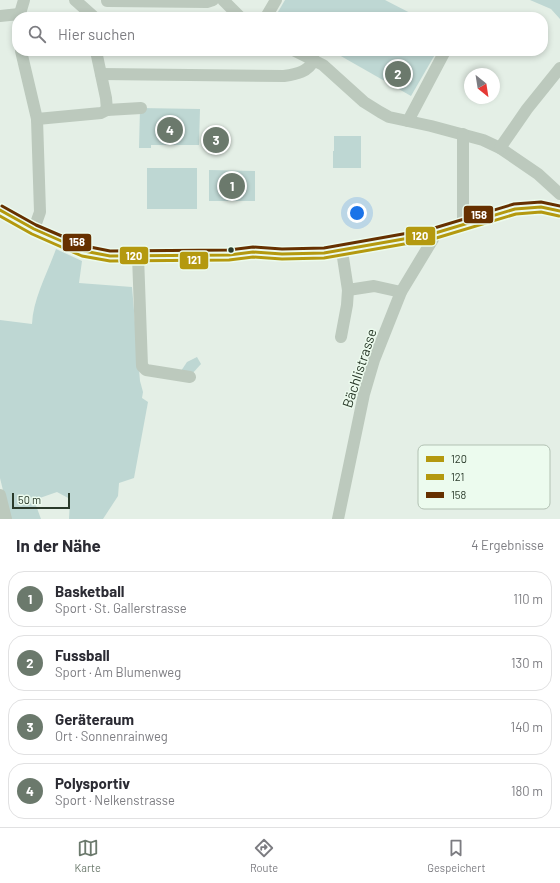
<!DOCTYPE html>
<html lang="de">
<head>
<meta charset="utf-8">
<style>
  body { margin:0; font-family:Barlow,sans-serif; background:#f7f7f7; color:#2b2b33 }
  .compass { position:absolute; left:464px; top:68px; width:36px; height:36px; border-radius:50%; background:#fff; box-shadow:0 2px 6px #0003; rotate:150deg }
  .scale { position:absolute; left:12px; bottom:10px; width:58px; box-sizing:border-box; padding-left:4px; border:2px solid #2a3a2a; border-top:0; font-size:11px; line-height:14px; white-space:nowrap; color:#2a3a2a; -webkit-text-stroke:3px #ecfbee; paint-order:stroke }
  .you { position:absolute; left:357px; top:213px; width:14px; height:14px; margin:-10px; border:3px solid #fff; border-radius:50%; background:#1a73e8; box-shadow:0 0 0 6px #1a73e833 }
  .badge { display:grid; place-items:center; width:26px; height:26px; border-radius:50%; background:#6b796c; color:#fff; font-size:13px; font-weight:700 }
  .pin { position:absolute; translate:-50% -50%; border:2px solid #fff; box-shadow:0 1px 4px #0006 }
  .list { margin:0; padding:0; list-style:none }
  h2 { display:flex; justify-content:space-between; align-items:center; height:52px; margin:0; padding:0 16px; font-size:17px }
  h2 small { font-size:13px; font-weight:400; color:#7c7c81 }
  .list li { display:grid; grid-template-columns:26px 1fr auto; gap:12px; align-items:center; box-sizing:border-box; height:56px; margin:0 8px 8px; padding:0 8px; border:1px solid #e1e1e2; border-radius:16px }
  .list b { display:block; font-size:15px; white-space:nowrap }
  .list p { margin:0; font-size:13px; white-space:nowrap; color:#7c7c81 }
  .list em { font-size:13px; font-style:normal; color:#7c7c81 }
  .icon { flex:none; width:22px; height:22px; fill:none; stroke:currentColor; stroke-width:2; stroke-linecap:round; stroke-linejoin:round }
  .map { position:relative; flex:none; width:560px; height:519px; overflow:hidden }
  .search { position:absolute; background:#fff; box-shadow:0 2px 6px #0003; left:12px; right:12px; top:12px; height:44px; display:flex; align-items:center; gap:10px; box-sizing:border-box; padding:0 14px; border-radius:16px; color:#7c7c81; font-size:15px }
  .sheet { height:308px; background:#fff }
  nav { display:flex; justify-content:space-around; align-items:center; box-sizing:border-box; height:56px; border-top:1px solid #e1e1e2; background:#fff; font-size:11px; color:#7c7c81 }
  nav a { display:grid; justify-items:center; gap:2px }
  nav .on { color:#6b796c }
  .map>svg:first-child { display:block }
  .green { fill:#bed7d3 }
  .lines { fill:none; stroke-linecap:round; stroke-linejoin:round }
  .minor { stroke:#bcc9bd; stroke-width:12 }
  .bus-1-casing { stroke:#ecfbee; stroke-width:6 }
  .bus-2-casing { stroke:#ecfbee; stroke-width:6 }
  .bus-3-casing { stroke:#ecfbee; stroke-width:6 }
  .bus-1 { stroke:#b4990f; stroke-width:3 }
  .bus-2 { stroke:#b4990f; stroke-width:3 }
  .bus-3 { stroke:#663000; stroke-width:3 }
  .bus-dot { fill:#2a3a2a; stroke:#ecfbee; stroke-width:1.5 }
  .labels { text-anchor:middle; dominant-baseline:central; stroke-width:3; stroke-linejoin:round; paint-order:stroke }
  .street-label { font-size:14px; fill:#2a3a2a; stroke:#ecfbee }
  .key { fill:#ecfbee; stroke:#b2c1b3; stroke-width:1 }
  .key-label { font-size:11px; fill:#2a3a2a }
  .line-badge { stroke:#ecfbee; stroke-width:1.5 }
  .badge-label { font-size:11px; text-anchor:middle; font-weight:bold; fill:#fff }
</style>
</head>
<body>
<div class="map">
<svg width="560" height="519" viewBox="0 0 560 519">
  <rect width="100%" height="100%" fill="#e4efe6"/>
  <g class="green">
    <path d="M285,0H385L418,17H275Z"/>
    <path d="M530,0H560V19L551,9Z"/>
    <path d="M332,51H437L411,96Z"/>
    <path d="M140,108L200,109L199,145H151V148H139Z"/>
    <path d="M334,136H361V168H333V151H358H334Z"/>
    <rect x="147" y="168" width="50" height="41"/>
    <path d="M209,170L255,171V201H209Z"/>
    <path d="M56,249L82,261L79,283L132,287L140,381L143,392L142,398L148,402L134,478L119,483L118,496L103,519H69L70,499L57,492L34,500L41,519H10L0,478V320L32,324C33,299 47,274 56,249Z"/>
    <path d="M197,357L201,364L192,374L181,371L187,362Z"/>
  </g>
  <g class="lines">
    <g class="minor">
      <path d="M75,0L94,17"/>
      <path d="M223,0L240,17"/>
      <path d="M107,1L207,2L213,0"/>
      <path d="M0,16L19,14"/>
      <path d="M19,17L24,0"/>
      <path d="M266,17L276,0"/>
      <path d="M21,51L37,119L40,212L34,229"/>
      <path d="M96,51L106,98L107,110"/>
      <path d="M295,51L323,65L364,102L380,112L389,117L431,126L483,140L500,148L538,174L560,194"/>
      <path d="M101,74L284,76C297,74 308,72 314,60"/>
      <path d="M37,119L101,113L107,110L141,108"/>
      <path d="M408,121L445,51"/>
      <path d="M463,134V225"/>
      <path d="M500,148L527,109L560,68"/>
      <path d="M0,210L34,229L84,251L110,256L229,255L253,252L282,254L324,253L432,234L515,209L541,207L560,211"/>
      <path d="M138,256L142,366L146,370L190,377"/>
      <path d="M348,290L374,286L401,292"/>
      <path d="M341,337L347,305L348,290L342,251"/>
      <path d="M0,495L6,519"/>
      <path d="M338,519L364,394L374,360L401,292L433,239L432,234"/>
    </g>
    <defs>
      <path id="bus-1" d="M0,210L34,229L84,251L110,256L229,255L253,252L282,254L324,253L432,234L515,209L541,207L560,211"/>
      <path id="bus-2" d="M0,216L32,234L82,256L110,261L229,260L253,257L282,259L324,258L433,239L516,214L541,212L559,216"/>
      <path id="bus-3" d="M2,206L36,225L85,246L110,251L229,250L253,247L282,249L324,248L431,229L514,204L541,202L560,206"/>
    </defs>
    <use href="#bus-1" class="bus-1-casing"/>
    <use href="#bus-2" class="bus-2-casing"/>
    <use href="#bus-3" class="bus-3-casing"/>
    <use href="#bus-1" class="bus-1"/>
    <use href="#bus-2" class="bus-2"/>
    <use href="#bus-3" class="bus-3"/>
  </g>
  <circle class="bus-dot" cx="231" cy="250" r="3.5"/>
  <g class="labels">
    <g class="street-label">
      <text transform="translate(359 368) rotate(-72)">Bächlistrasse</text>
    </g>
  </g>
  <rect x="418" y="445" width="132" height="64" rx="6" class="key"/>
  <rect x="426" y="456" width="18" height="6" fill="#b4990f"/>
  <rect x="426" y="474" width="18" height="6" fill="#b4990f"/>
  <rect x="426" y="492" width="18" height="6" fill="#663000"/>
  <g class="key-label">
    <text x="451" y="463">120</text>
    <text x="451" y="481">121</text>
    <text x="451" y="499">158</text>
  </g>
  <g class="line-badge">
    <rect x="463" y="205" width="31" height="19" rx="4" fill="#663000"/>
    <rect x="405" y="226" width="31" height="20" rx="4" fill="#b4990f"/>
    <rect x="62" y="233" width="30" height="19" rx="4" fill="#663000"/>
    <rect x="119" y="246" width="30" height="19" rx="4" fill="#b4990f"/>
    <rect x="179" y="251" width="30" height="19" rx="4" fill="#b4990f"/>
  </g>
  <g class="badge-label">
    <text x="479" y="219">158</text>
    <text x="420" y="240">120</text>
    <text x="77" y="246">158</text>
    <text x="134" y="260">120</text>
    <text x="194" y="264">121</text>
  </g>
</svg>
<svg class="compass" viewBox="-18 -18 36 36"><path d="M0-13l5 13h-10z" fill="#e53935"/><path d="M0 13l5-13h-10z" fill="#7c7c81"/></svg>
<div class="scale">50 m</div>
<div class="you"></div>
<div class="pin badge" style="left:232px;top:186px">1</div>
<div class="pin badge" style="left:398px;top:74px">2</div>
<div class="pin badge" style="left:216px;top:140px">3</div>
<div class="pin badge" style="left:170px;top:130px">4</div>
<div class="search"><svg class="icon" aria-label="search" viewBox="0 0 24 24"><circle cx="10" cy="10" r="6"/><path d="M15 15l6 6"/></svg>Hier suchen</div>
</div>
<section class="sheet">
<h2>In der Nähe<small>4 Ergebnisse</small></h2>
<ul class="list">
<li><span class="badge">1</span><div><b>Basketball</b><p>Sport · St. Gallerstrasse</p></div><em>110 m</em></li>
<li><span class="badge">2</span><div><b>Fussball</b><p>Sport · Am Blumenweg</p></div><em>130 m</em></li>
<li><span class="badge">3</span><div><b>Geräteraum</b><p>Ort · Sonnenrainweg</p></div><em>140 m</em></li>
<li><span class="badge">4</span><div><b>Polysportiv</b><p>Sport · Nelkenstrasse</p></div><em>180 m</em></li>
</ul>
</section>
<nav>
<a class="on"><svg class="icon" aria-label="map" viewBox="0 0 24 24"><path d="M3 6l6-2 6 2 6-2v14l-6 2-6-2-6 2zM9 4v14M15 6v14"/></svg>Karte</a>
<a><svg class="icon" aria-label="directions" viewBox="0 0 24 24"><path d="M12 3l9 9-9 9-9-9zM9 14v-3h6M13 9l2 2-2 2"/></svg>Route</a>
<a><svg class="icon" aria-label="saved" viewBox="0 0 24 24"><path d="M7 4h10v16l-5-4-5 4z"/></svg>Gespeichert</a>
</nav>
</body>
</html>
